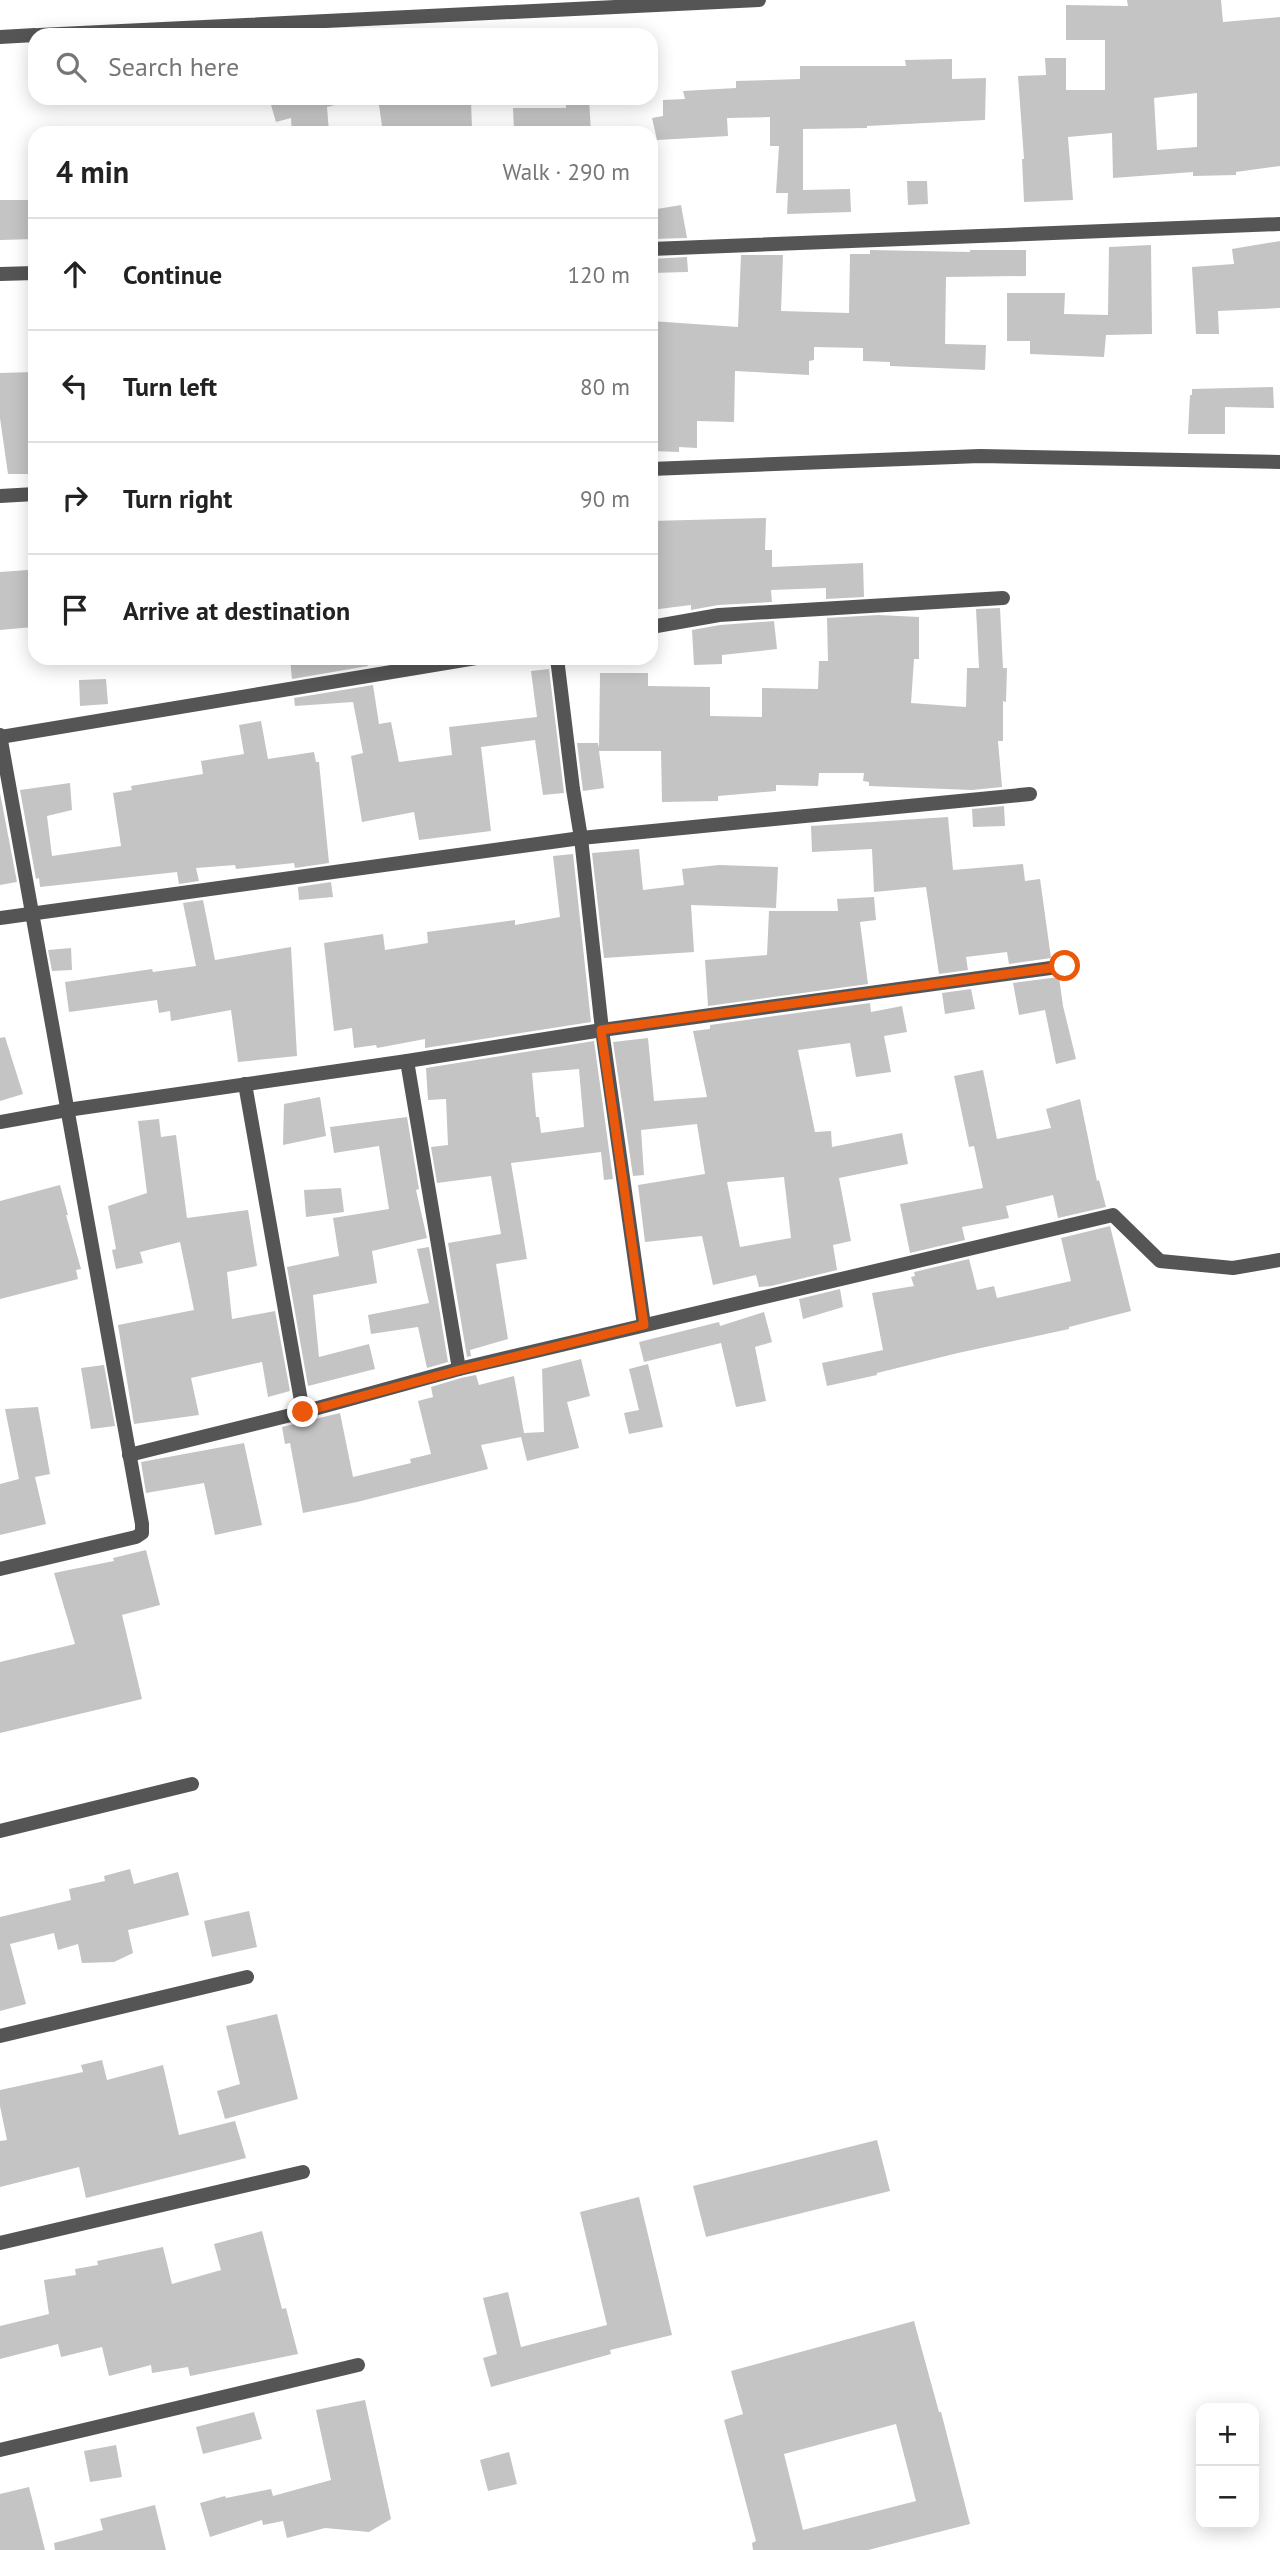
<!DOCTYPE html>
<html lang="en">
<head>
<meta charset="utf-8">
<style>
  body { margin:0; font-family:"PT Sans",sans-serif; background:#f2f2f2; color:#222 }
  .controls { position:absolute; right:21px; bottom:21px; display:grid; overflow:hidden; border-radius:14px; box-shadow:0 4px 18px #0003 }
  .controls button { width:63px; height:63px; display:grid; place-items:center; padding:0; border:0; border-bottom:2px solid #e0e0e0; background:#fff; color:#222; font:35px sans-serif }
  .stop { position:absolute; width:21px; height:21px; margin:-16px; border:5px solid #ea580c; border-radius:50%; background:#fff }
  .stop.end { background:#ea580c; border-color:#fff; box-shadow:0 2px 7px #0008 }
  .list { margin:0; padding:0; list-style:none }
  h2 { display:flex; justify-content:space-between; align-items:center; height:91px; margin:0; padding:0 28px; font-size:30px }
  h2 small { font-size:23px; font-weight:400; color:#767676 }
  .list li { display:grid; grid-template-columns:46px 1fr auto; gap:21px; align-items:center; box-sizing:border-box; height:112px; padding:0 28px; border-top:2px solid #e0e0e0 }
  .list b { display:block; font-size:26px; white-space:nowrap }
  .list em { font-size:23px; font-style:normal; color:#767676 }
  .icon { flex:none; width:38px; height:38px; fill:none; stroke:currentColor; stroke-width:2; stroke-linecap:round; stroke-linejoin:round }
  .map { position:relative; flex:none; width:1280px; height:2550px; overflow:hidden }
  .search { position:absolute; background:#fff; box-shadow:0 4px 18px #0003; left:28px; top:28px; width:630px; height:77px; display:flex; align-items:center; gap:18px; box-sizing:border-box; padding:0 24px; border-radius:21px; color:#767676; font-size:26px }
  .panel { position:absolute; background:#fff; box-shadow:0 4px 18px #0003; left:28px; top:126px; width:630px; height:539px; border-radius:21px }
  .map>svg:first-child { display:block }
  .building { fill:#c4c4c4; fill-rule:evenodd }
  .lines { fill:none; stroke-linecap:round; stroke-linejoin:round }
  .minor { stroke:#555; stroke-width:14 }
  .route { stroke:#ea580c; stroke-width:9 }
</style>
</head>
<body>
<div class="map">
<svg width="1280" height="2550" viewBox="0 0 1280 2550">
  <rect width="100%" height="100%" fill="#fff"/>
  <g class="building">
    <path d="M1127,0H1221L1223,22L1280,17V166L1236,172V175L1193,176V172L1113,178L1112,133L1068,137L1073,200L1024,202L1022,159H1024L1018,76L1046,75L1045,58H1066V90H1105V40H1066V5L1128,6ZM1197,93V147L1157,150L1154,98Z"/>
    <path d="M952,59V79L986,78L985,120L867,126V128L803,129V190L850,189L851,212L787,214L788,193H776L779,146H770V117L727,118L728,136L657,140L652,118L663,116V100L685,99L683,91L736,88V81L800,79V66H906L905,60Z"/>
    <path d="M269,98H338L339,104L327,107L329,132L292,133L291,118L276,122Z"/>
    <path d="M566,98H589L591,133H561V129L514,130L513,108H566Z"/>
    <path d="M471,101L472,129L412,132V128L383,133L379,105Z"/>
    <path d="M907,181H927L928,204L908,205Z"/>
    <path d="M0,200H35V239L0,240Z"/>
    <path d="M681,205L687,238L651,239V210Z"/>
    <path d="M1280,241V308L1218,311L1219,334H1196L1192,267L1234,264L1232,249Z"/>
    <path d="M1151,245L1152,334L1106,335L1104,357L1030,354V341H1007V293H1065L1064,314L1108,315L1109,247Z"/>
    <path d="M870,250L970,252V250H1026V276L946,277L945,344L986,345L985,370L890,366V362L863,361V348L814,347V360L809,361V375L735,371L734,422L697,421V448L679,447V452L651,451V321L738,327L741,255H783L781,311L849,313L850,254H870Z"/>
    <path d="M687,257L688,272L651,273V259Z"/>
    <path d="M34,372L35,453L28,454V474H8L0,418V373Z"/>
    <path d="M1273,387L1274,408L1225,407V434H1188L1190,395H1192V389Z"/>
    <path d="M766,518L765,550H772V567L863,563L864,597L826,599V588L771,590L772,602L718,605L691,610V605L651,610V521Z"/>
    <path d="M28,570L33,627L0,630V572Z"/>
    <path d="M1000,608L1003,668H1007L1006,702L1003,701V741H998L1002,787L972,790L869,786V782L863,781L864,773H819L818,786L776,785V791L718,796V801L662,802L661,751H599L604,788L583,791L577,743H598L599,748L600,673H648V686L710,687V716L762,717V688L818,689L819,661H828L827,618L878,615L919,617V659H914L911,703L966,707L967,668H979L976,609Z"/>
    <path d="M774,621L777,649L722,655V664L694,665L692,630L720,625Z"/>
    <path d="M290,658H366L368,666L292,679Z"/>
    <path d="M549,669L564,793L543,795L535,740L481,747L491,831L419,840L414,812L362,822L351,756L363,753L353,702L295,706L294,698L373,685L379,724L391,722L399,762L452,755L449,727L537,717L531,671Z"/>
    <path d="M106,679L108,704L80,706L79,680Z"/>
    <path d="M261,721L268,759L314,752L316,762H319L329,863L295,868L294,863L236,869L235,865L196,868L199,881L179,884L177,872L40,887L39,878L36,879L20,790L70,783L72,810L47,816L52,856L121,846L113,793L132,790L131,786L203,774L201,761L244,754L239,725Z"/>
    <path d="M0,793L17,882L0,885Z"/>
    <path d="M1004,806L1005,826L973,827L972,809Z"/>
    <path d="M948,817L953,870L1023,864L1025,881L1040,879L1051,958L1009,964L1007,952L966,957L968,970L939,974L926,887L874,892L872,849L812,852L811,826Z"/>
    <path d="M639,849L643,890L684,885L682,869L719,865L778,867L776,908L691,905L694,952L604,958L592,853Z"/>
    <path d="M573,854L591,1022L425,1048V1039L377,1048L376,1045L354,1048L352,1028L334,1031L324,943L383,934L385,950L428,943L427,932L515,920V925L560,917L553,856Z"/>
    <path d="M331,882L333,897L299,900L298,887Z"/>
    <path d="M874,897L876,920L860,922L868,984L708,1006L705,960L767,955L769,911H838L837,899Z"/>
    <path d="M203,900L215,960L291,947L297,1056L238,1062L231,1010L171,1021L170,1011L159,1013L157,1000L69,1012L65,982L152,969L153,972L196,966L183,903Z"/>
    <path d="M71,948L72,970L52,971L48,950Z"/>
    <path d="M1059,977L1063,1006L1076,1059L1056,1064L1045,1010L1019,1015L1013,983Z"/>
    <path d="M971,989L975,1009L945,1014L942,993Z"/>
    <path d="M870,1003L871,1012L902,1006L907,1032L884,1036L891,1072L856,1077L850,1043L798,1050L815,1132L831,1131L832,1147L902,1133L908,1164L839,1178L851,1241L833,1245L837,1270L771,1286L759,1287L756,1275L713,1285L702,1236L645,1242L638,1185L705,1174L697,1124L641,1130L644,1175L633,1176L613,1042L648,1038L654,1101L707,1097L693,1031L710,1029V1025ZM784,1177L791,1238L740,1247L727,1182Z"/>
    <path d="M5,1037L23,1094L0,1101V1038Z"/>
    <path d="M594,1041L613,1179L604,1180L601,1152L511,1163L527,1259L496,1264L508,1339L470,1350L471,1356L467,1357L448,1243L501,1234L491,1176L437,1183L431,1147L448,1145L446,1099L428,1100L426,1068ZM579,1069L584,1127L541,1133L539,1117H536L532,1073Z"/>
    <path d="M983,1070L997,1139L1051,1128L1046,1109L1080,1099L1097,1181L1099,1180L1106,1207L1058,1218L1053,1195L1006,1206L1009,1218L962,1227L965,1240L910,1253L900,1204L983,1188L974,1146L969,1147L954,1076Z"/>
    <path d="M320,1097L326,1136L283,1145L284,1104Z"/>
    <path d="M407,1117L419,1189L416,1190L427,1238L372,1251L377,1283L313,1295L319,1357L369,1344L375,1369L308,1386L287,1267L339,1256L333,1218L389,1209L379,1146L334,1153L330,1127Z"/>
    <path d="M159,1119L161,1137L176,1135L187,1218L248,1210L257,1266L227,1272L232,1319L275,1311L290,1391L268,1397L262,1362L191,1378L199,1415L134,1424L118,1325L194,1310L180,1242L140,1252L143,1263L116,1269L112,1250L116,1249L108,1206L147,1193L138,1121Z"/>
    <path d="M60,1185L68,1215H66L81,1269L76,1270L78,1279L0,1299V1201Z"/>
    <path d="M341,1188L344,1212L306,1217L304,1190Z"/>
    <path d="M1110,1226L1131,1311L1069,1327V1329L958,1353L877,1373V1375L827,1386L822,1363L883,1350L872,1293L914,1286L911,1277L915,1276L914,1272L969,1259L977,1290L994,1286L997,1298L1071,1281L1061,1238Z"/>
    <path d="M429,1247L448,1362L427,1368L418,1327L371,1334L368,1315L429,1303L417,1249Z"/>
    <path d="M840,1289L843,1307L803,1319L799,1299Z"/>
    <path d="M764,1312L772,1342L755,1347L766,1401L736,1407L721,1343L644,1362L639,1342L719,1322L720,1326Z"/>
    <path d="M581,1359L590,1396L567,1402L579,1448L527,1461L521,1437L481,1445L488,1469L357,1502L303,1513L290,1443L285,1444L282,1427L340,1413L353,1477L411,1463L410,1459L431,1454L418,1401L433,1397L431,1387L461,1378L476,1375L479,1385L514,1376L524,1433L544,1432L542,1369Z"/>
    <path d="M648,1364L663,1427L629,1434L624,1413L639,1410L629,1369Z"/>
    <path d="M104,1365L115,1426L91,1429L81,1368Z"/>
    <path d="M38,1407L50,1474L35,1477L46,1524L0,1535V1484L19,1479L5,1409Z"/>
    <path d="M244,1443L262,1525L215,1535L204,1483L146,1493L141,1462Z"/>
    <path d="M146,1550L160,1605L122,1615L142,1699L0,1733V1662L75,1644L54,1573L114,1561L113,1558Z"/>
    <path d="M130,1869L134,1884L178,1872L189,1915L128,1930L133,1953L114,1962L82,1963L78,1944L58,1950L54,1933L10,1944L26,2004L0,2011V1917L71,1900L69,1889L105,1881L104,1876Z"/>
    <path d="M249,1911L257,1947L212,1957L204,1921Z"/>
    <path d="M277,2014L298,2099L225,2119L217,2091L240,2084L226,2026Z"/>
    <path d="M102,2060L107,2080L163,2065L179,2135L235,2121L246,2158L86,2198L79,2167L0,2187V2141L7,2140L0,2106V2090L83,2072L81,2065Z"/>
    <path d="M877,2140L890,2191L706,2237L693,2186Z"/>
    <path d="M639,2197L672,2335L610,2350L611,2354L491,2387L483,2358L497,2354L483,2298L508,2292L521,2347L607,2325L580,2212Z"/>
    <path d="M262,2231L282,2309L286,2308L298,2354L190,2376L188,2367L152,2373L151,2365L109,2376L102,2347L61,2357L58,2344L0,2359V2326L49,2314L44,2280L76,2275L75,2269L98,2265L97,2261L163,2247L172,2284L221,2270L214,2244Z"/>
    <path d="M914,2321L939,2412H941L970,2524L868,2550H753L752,2543L756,2541L724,2420L743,2414L731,2371ZM896,2424L916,2501L803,2530L784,2454Z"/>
    <path d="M365,2400L391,2519L369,2532L325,2528L287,2538L283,2521L263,2525L262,2520L210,2537L200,2503L225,2496L226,2498L271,2489L273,2496L331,2480L316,2410Z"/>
    <path d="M254,2412L262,2439L203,2454L196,2427Z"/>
    <path d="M116,2445L122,2477L90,2482L84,2451Z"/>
    <path d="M509,2452L517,2484L488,2491L480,2460Z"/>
    <path d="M29,2487L45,2550H0V2494Z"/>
    <path d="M155,2505L166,2550H55L54,2543L103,2530L100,2519Z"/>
  </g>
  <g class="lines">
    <g class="minor">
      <path d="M39,35L759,0"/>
      <path d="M0,37L35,35"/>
      <path d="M651,249L1280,224"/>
      <path d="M0,274L35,273"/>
      <path d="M651,469L980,456L1280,462"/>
      <path d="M0,496L35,494"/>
      <path d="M651,627L719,615L1003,598"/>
      <path d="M557,658L573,789L581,838L602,1030L644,1325"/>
      <path d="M0,735L142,1524V1533L136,1537L0,1569"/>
      <path d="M0,737L476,658"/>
      <path d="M0,918L581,838L1030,794"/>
      <path d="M407,1061L459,1369"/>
      <path d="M245,1084L303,1412"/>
      <path d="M0,1122L67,1110L407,1061L602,1030L1065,966"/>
      <path d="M129,1455L303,1412L459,1369L1113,1215L1160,1261L1233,1268L1280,1260"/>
      <path d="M0,1831L192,1784"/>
      <path d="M0,2036L247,1977"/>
      <path d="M0,2243L303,2172"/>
      <path d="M0,2450L358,2365"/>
    </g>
  </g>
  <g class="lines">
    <path class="route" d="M303,1412L459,1370L644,1325L601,1030L1065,966"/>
  </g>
</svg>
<div class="controls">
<button>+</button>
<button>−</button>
</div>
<div class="stop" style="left:1065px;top:966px"></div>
<div class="stop end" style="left:303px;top:1412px"></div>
<div class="search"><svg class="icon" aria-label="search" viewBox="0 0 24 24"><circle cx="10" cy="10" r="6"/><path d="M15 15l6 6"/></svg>Search here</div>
<section class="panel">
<h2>4 min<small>Walk · 290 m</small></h2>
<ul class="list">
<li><svg class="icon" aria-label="ahead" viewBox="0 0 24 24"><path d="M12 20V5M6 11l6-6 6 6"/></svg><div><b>Continue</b></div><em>120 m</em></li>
<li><svg class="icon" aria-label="left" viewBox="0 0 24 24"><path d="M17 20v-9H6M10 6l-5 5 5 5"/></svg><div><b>Turn left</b></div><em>80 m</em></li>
<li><svg class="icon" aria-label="right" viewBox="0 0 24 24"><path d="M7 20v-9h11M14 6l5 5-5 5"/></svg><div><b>Turn right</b></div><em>90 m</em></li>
<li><svg class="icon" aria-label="arrive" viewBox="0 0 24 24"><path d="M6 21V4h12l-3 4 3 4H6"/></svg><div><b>Arrive at destination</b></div></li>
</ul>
</section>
</div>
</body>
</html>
